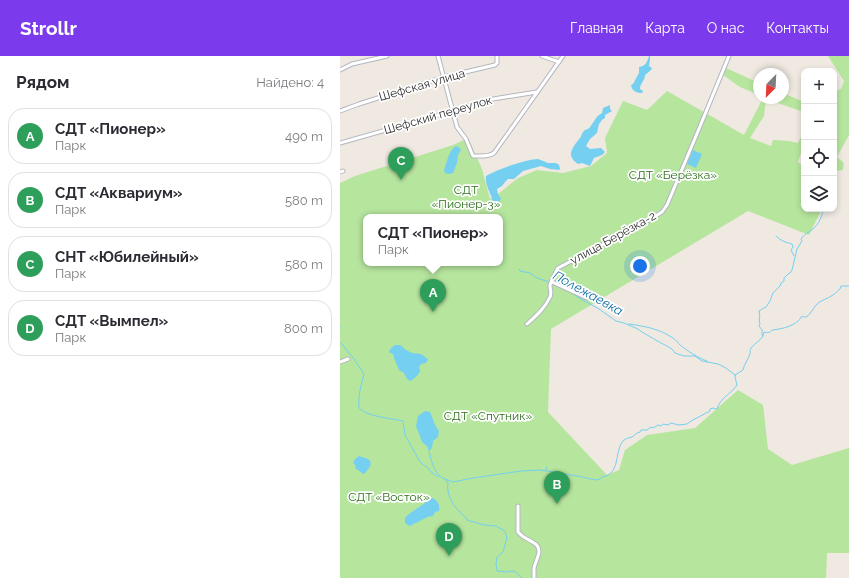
<!DOCTYPE html>
<html lang="ru">
<head>
<meta charset="utf-8">
<style>
  body { margin:0; font-family:Raleway,sans-serif; background:#f2f2f3; color:#2b2b33 }
  .controls { position:absolute; right:12px; top:12px; display:grid; overflow:hidden; border-radius:8px; box-shadow:0 2px 6px #0003 }
  .controls button { width:36px; height:36px; display:grid; place-items:center; padding:0; border:0; border-bottom:1px solid #e1e1e2; background:#fff; color:#2b2b33; font:20px sans-serif }
  .compass { position:absolute; left:413px; top:12px; width:36px; height:36px; border-radius:50%; background:#fff; box-shadow:0 2px 6px #0003; rotate:204deg }
  .you { position:absolute; left:300px; top:210px; width:14px; height:14px; margin:-10px; border:3px solid #fff; border-radius:50%; background:#1a73e8; box-shadow:0 0 0 6px #1a73e833 }
  .badge { display:grid; place-items:center; width:26px; height:26px; border-radius:50%; background:#7c3aed; color:#fff; font-size:13px; font-weight:700 }
  .pin { position:absolute; translate:-50% -33px; filter:drop-shadow(0 1px 2px #0008) }
  .pin::after { content:''; position:absolute; top:21px; width:14px; height:12px; background:inherit; clip-path:polygon(0 0,100% 0,50% 100%) }
  .popup { position:absolute; left:23px; top:158px; width:140px; height:52px; box-sizing:border-box; display:grid; place-content:center; border-radius:8px; background:#fff; filter:drop-shadow(0 1px 3px #0005); font-size:13px; white-space:nowrap; color:#7c7c81 }
  .popup b { font-size:15px; color:#2b2b33 }
  .popup::after { content:''; position:absolute; left:50%; top:100%; margin-left:-8px; border:8px solid transparent; border-top-color:#fff }
  .list { margin:0; padding:0; list-style:none }
  h2 { display:flex; justify-content:space-between; align-items:center; height:52px; margin:0; padding:0 16px; font-size:17px }
  h2 small { font-size:13px; font-weight:400; color:#7c7c81 }
  .list li { display:grid; grid-template-columns:26px 1fr auto; gap:12px; align-items:center; box-sizing:border-box; height:56px; margin:0 8px 8px; padding:0 8px; border:1px solid #e1e1e2; border-radius:16px }
  .list b { display:block; font-size:15px; white-space:nowrap }
  .list p { margin:0; font-size:13px; white-space:nowrap; color:#7c7c81 }
  .list em { font-size:13px; font-style:normal; color:#7c7c81 }
  .icon { flex:none; width:22px; height:22px; fill:none; stroke:currentColor; stroke-width:2; stroke-linecap:round; stroke-linejoin:round }
  .map { position:relative; flex:none; width:509px; height:522px; overflow:hidden }
  header { display:flex; align-items:center; gap:24px; box-sizing:border-box; height:56px; padding:0 20px; background:#7c3aed; color:#fff }
  header strong { font-size:19px }
  nav { display:flex; gap:22px; margin-inline-start:auto; font-size:14px }
  main { display:flex }
  aside { flex:1; background:#fff }
  .map>svg:first-child { display:block }
  .green { fill:#b6e59e; fill-rule:evenodd }
  .water { fill:#75cff0 }
  .lines { fill:none; stroke-linecap:round; stroke-linejoin:round }
  .stream { stroke:#75cff0; stroke-width:1 }
  .minor-casing { stroke:#b4b7c1; stroke-width:5 }
  .minor { stroke:#fff; stroke-width:3 }
  .labels { text-anchor:middle; dominant-baseline:central; stroke-width:3.5; stroke-linejoin:round; paint-order:stroke }
  .street-label { font-size:12px; fill:#2e2e2e; stroke:#fff }
  .park-label { font-size:12px; fill:#2c6e1b; stroke:#fff }
  .water-label { font-size:13px; font-style:italic; fill:#0d6fa3; stroke:#fff }
</style>
</head>
<body>
<header>
<strong>Strollr</strong>
<nav><a>Главная</a><a>Карта</a><a>О нас</a><a>Контакты</a></nav>
</header>
<main>
<aside>
<h2>Рядом<small>Найдено: 4</small></h2>
<ul class="list">
<li><span class="badge" style="background:#2e9e5b">A</span><div><b>СДТ «Пионер»</b><p>Парк</p></div><em>490 m</em></li>
<li><span class="badge" style="background:#2e9e5b">B</span><div><b>СДТ «Аквариум»</b><p>Парк</p></div><em>580 m</em></li>
<li><span class="badge" style="background:#2e9e5b">C</span><div><b>СНТ «Юбилейный»</b><p>Парк</p></div><em>580 m</em></li>
<li><span class="badge" style="background:#2e9e5b">D</span><div><b>СДТ «Вымпел»</b><p>Парк</p></div><em>800 m</em></li>
</ul>
</aside>
<div class="map">
<svg width="509" height="522" viewBox="0 0 509 522">
  <rect width="100%" height="100%" fill="#efe9e1"/>
  <g class="green">
    <path d="M488,0H509V79L497,101L504,107L503,114L498,115L494,108V35L501,33L504,25Z"/>
    <path d="M386,12L419,27V39L400,31L383,19Z"/>
    <path d="M327,35L404,79L423,42H443V37L464,46V56L426,43L424,60L410,82L431,90L433,84L449,85L458,87L464,74V97H461L458,106L464,111V153H482L469,179L408,155L211,273L208,356L267,419L279,414L285,394L307,379L355,372L398,334L423,349L428,393L452,409L509,392V497H487L486,522H0V127L15,120L113,89L128,82L142,113L150,143L158,138L178,122L197,114L223,117L251,110L267,97L265,82L283,45L307,54ZM26,161H160V207H26Z"/>
  </g>
  <g class="water">
    <path d="M309,0H310V4L309,10L312,12L311,14L305,19C305,25 300,27 300,33L303,35L302,37C296,37 292,35 291,29L293,28L299,17V11C306,10 307,6 309,0Z"/>
    <path d="M270,49V53L272,55L265,59V62L262,64L259,68L257,77L250,83L246,90L250,93L261,92L265,96L262,99L254,102L250,110L242,107L238,108C225,99 233,91 240,82C242,79 242,76 245,74C247,73 249,73 250,71C255,65 255,61 262,57L263,52Z"/>
    <path d="M116,90L119,91L121,94L118,99L117,107L113,117L108,118L105,117L104,114C107,106 109,94 116,90Z"/>
    <path d="M353,94L362,98L356,112L347,108Z"/>
    <path d="M198,103L208,107H216L219,109L220,113L219,114L210,113L201,110L183,115L174,123H168L165,126L162,130L157,133L158,138L161,143L159,146L156,149L153,146C151,137 145,130 146,120C158,113 184,104 198,103Z"/>
    <path d="M55,289H60L66,294L72,297L81,298L88,303L86,307L81,308L79,311L80,315C78,320 75,322 70,325L67,323L64,317L59,314L54,302V299L49,296L51,292Z"/>
    <path d="M85,355L90,356C93,362 94,369 99,375L98,381L93,385L92,392L89,395L87,390L82,386L76,370L78,360Z"/>
    <path d="M19,400C22,401 27,402 29,404C34,408 27,415 24,418L22,417L15,412L16,410L13,407L15,403Z"/>
    <path d="M93,442C98,445 100,449 99,455L95,456L93,460L87,461C84,463 72,469 69,470L65,467V462C72,454 82,451 89,443Z"/>
  </g>
  <g class="lines">
    <g class="stream">
      <path d="M436,180C441,185 445,186 452,188L453,191L451,194L454,200"/>
      <path d="M179,213L180,215L190,217L197,222L209,226"/>
      <path d="M232,237L239,242L259,253L276,265L284,267L298,273L302,276L321,287L327,290L332,293L335,297L344,300H355L362,305L378,308L386,312L395,319"/>
      <path d="M289,268C304,270 320,273 333,282C336,284 338,287 340,289C348,295 358,302 367,305"/>
      <path d="M0,270V272"/>
      <path d="M423,280L424,276C428,277 430,277 432,274C442,273 457,270 462,260C463,261 464,261 466,261C468,261 474,252 476,249C481,244 487,243 493,239C496,237 497,235 500,233L501,230H509"/>
      <path d="M0,286L14,303L24,318C21,329 18,340 19,352C28,361 50,362 63,365L65,379L80,406L88,412L92,417L99,421"/>
      <path d="M89,395C91,402 93,415 100,420C103,423 105,422 108,427C106,436 112,448 118,454C121,458 125,459 127,464L144,469L156,470L165,475L167,482L163,496L157,501L156,508L157,515L166,516L174,515L182,522"/>
      <path d="M203,415L206,414L207,411"/>
      <path d="M105,423L113,426L133,422L181,415L201,414L243,421L250,423H252L256,424L260,423L262,421C281,418 274,396 283,385C286,382 289,382 292,381C295,379 296,377 300,376L301,374H307L311,371L313,372L318,369L321,370L323,368L328,369L331,367L339,369L347,368L351,365L370,355V353L373,352L377,353C380,342 391,338 397,329L395,321V319L403,314C404,308 408,304 410,298C411,294 409,296 411,292C415,287 420,285 423,280L422,279V274L419,270L420,268C418,264 421,260 419,255L422,253L426,251L430,245L433,237L440,230L441,227L444,225V222L448,218L450,217L452,214L457,193L462,185L461,183C464,179 465,178 469,176C477,171 482,163 483,153"/>
    </g>
    <defs>
      <g id="minor">
        <path d="M98,0L117,71L126,83L133,100C140,100 149,101 154,97L223,0"/>
        <path d="M202,0L219,6"/>
        <path d="M0,14L12,8L47,0"/>
        <path d="M0,55L19,48L104,21L155,9L157,7V0"/>
        <path d="M0,87L113,55L147,44L197,36"/>
        <path d="M0,116L3,115"/>
        <path d="M212,226L247,242"/>
        <path d="M187,268C196,260 205,252 210,241C212,237 210,234 210,229C211,226 216,215 218,212L311,163L322,156L327,149L356,80L389,0"/>
        <path d="M0,306L8,303"/>
        <path d="M178,450V476C184,483 187,482 194,487C204,493 196,503 194,512C194,515 194,519 194,522"/>
      </g>
    </defs>
    <use href="#minor" class="minor-casing"/>
    <use href="#minor" class="minor"/>
  </g>
  <g class="labels">
    <g class="street-label">
      <text transform="translate(82 29) rotate(-16)">Шефская улица</text>
      <text transform="translate(98 59) rotate(-16)">Шефский переулок</text>
      <text transform="translate(273 182) rotate(-29)">улица Берёзка-2</text>
    </g>
    <g class="park-label">
      <text x="333" y="119">СДТ «Берёзка»</text>
      <text x="126" y="134">СДТ<tspan x="126" dy="14">«Пионер-3»</tspan></text>
      <text x="148" y="360">СДТ «Спутник»</text>
      <text x="49" y="441">СДТ «Восток»</text>
    </g>
    <g class="water-label">
      <text transform="translate(248 237) rotate(29)">Полежаевка</text>
    </g>
  </g>
</svg>
<div class="controls">
<button>+</button>
<button>−</button>
<button><svg class="icon" aria-label="locate" viewBox="0 0 24 24"><circle cx="12" cy="12" r="6"/><path d="M12 2v4M12 18v4M2 12h4M18 12h4"/></svg></button>
<button><svg class="icon" aria-label="layers" viewBox="0 0 24 24"><path d="M12 4l9 5-9 5-9-5zM3 14l9 5 9-5"/></svg></button>
</div>
<svg class="compass" viewBox="-18 -18 36 36"><path d="M0-13l5 13h-10z" fill="#e53935"/><path d="M0 13l5-13h-10z" fill="#7c7c81"/></svg>
<div class="you"></div>
<div class="pin badge" style="left:93px;top:256px;background:#2e9e5b">A</div>
<div class="popup"><b>СДТ «Пионер»</b>Парк</div>
<div class="pin badge" style="left:217px;top:448px;background:#2e9e5b">B</div>
<div class="pin badge" style="left:61px;top:124px;background:#2e9e5b">C</div>
<div class="pin badge" style="left:109px;top:500px;background:#2e9e5b">D</div>
</div>
</main>
</body>
</html>
